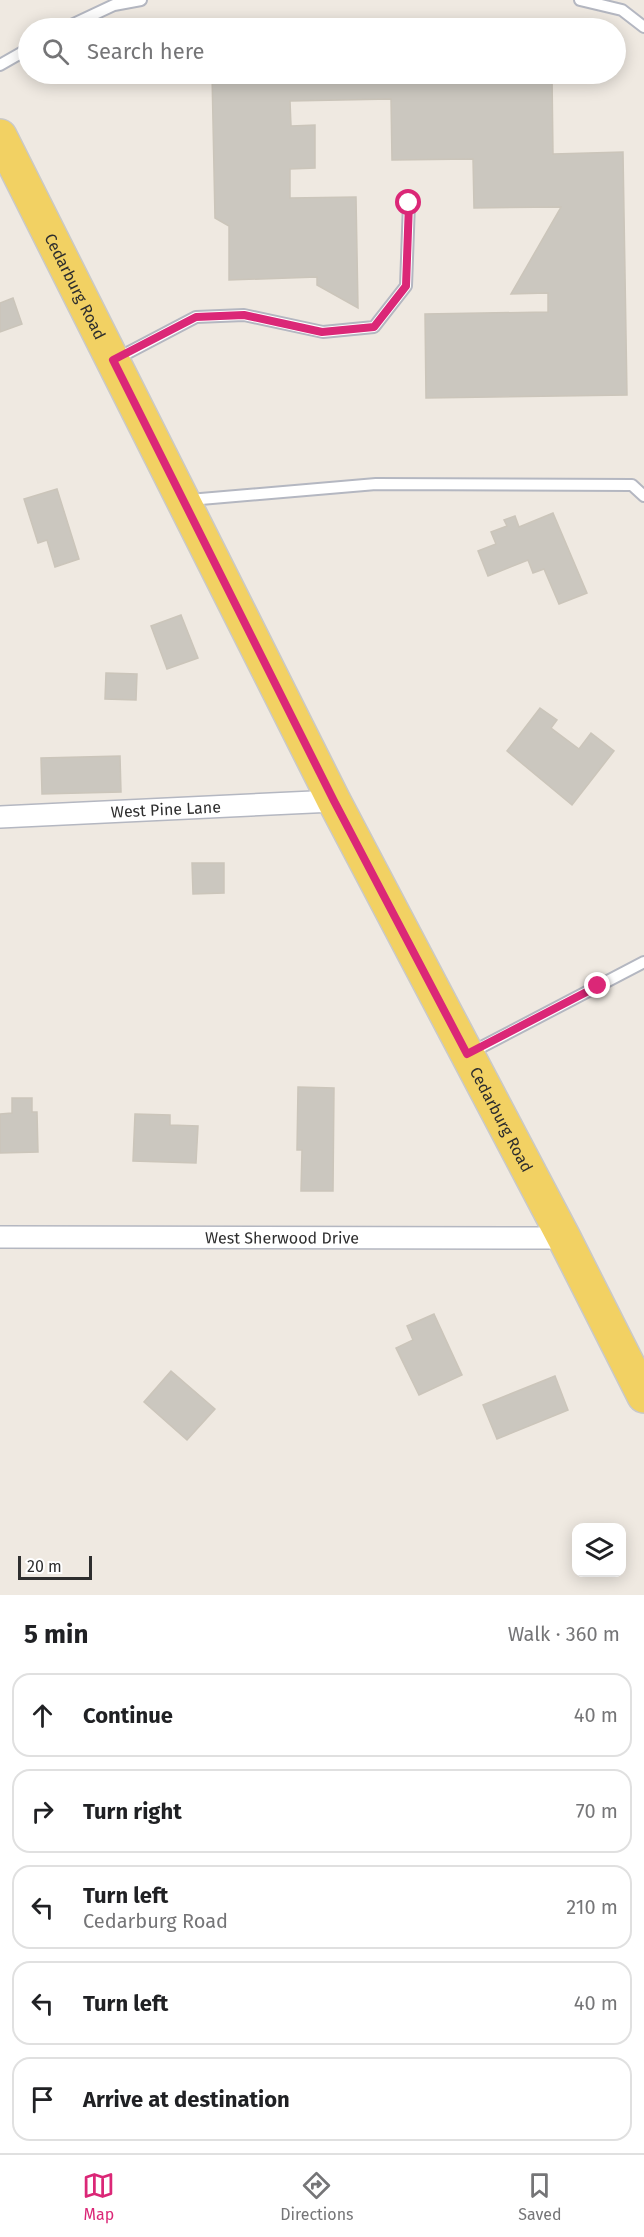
<!DOCTYPE html>
<html lang="en">
<head>
<meta charset="utf-8">
<style>
  body { margin:0; font-family:"Fira Sans",sans-serif; background:#f6f6f6; color:#202124 }
  .controls { position:absolute; right:18px; bottom:18px; display:grid; overflow:hidden; border-radius:12px; box-shadow:0 3px 15px #0003 }
  .controls button { width:54px; height:54px; display:grid; place-items:center; padding:0; border:0; border-bottom:2px solid #e0e0e0; background:#fff; color:#202124; font:30px sans-serif }
  .scale { position:absolute; left:18px; bottom:15px; width:74px; box-sizing:border-box; padding-left:6px; border:3px solid #2e2e2e; border-top:0; font-size:16px; line-height:21px; white-space:nowrap; color:#2e2e2e; -webkit-text-stroke:4px #fff; paint-order:stroke }
  .stop { position:absolute; width:18px; height:18px; margin:-14px; border:4px solid #db2777; border-radius:50%; background:#fff }
  .stop.end { background:#db2777; border-color:#fff; box-shadow:0 2px 6px #0008 }
  .list { margin:0; padding:0; list-style:none }
  h2 { display:flex; justify-content:space-between; align-items:center; height:78px; margin:0; padding:0 24px; font-size:26px }
  h2 small { font-size:20px; font-weight:400; color:#757577 }
  .list li { display:grid; grid-template-columns:39px 1fr auto; gap:18px; align-items:center; box-sizing:border-box; height:84px; margin:0 12px 12px; padding:0 12px; border:2px solid #e0e0e0; border-radius:18px }
  .list b { display:block; font-size:22px; white-space:nowrap }
  .list p { margin:0; font-size:20px; white-space:nowrap; color:#757577 }
  .list em { font-size:20px; font-style:normal; color:#757577 }
  .icon { flex:none; width:33px; height:33px; fill:none; stroke:currentColor; stroke-width:2; stroke-linecap:round; stroke-linejoin:round }
  .map { position:relative; flex:none; width:644px; height:1595px; overflow:hidden }
  .search { position:absolute; background:#fff; box-shadow:0 3px 15px #0003; left:18px; right:18px; top:18px; height:66px; display:flex; align-items:center; gap:15px; box-sizing:border-box; padding:0 21px; border-radius:33px; color:#757577; font-size:22px }
  .sheet { height:558px; background:#fff }
  nav { display:flex; justify-content:space-around; align-items:center; box-sizing:border-box; height:84px; border-top:2px solid #e0e0e0; background:#fff; font-size:16px; color:#757577 }
  nav a { display:grid; justify-items:center; gap:3px }
  nav .on { color:#db2777 }
  .map>svg:first-child { display:block }
  .building { fill:#cbc7bf; stroke:#cbc5ba; stroke-width:1.5 }
  .lines { fill:none; stroke-linecap:round; stroke-linejoin:round }
  .service-casing { stroke:#b4b7c1; stroke-width:14 }
  .minor-casing { stroke:#b4b7c1; stroke-width:24 }
  .primary-casing { stroke:#c9c9c9; stroke-width:36 }
  .service { stroke:#fff; stroke-width:10 }
  .minor { stroke:#fff; stroke-width:21 }
  .primary { stroke:#f2d163; stroke-width:33 }
  .route { stroke:#db2777; stroke-width:8 }
  .labels { text-anchor:middle; dominant-baseline:central; stroke-width:6; stroke-linejoin:round; paint-order:stroke }
  .street-label { font-size:16px; fill:#2e2e2e; stroke:#fff }
</style>
</head>
<body>
<div class="map">
<svg width="644" height="1595" viewBox="0 0 644 1595">
  <rect width="100%" height="100%" fill="#efe9e1"/>
  <g class="building">
    <path d="M429,19V28H212V23Z"/>
    <path d="M212,74H430V76L552,75L553,154L623,152L627,395L426,398L425,314L548,312V293L511,294L561,207L474,208L473,159L392,160L391,99L290,101L291,126L315,125V168L290,169V198L356,197L358,308L317,285V277L229,280V226L215,218Z"/>
    <path d="M13,298L22,324L0,332V303Z"/>
    <path d="M57,489L79,559L55,567L47,540L38,543L24,499Z"/>
    <path d="M553,513L587,593L559,604L544,569L533,573L528,560L488,576L478,551L496,544L491,532L507,526L504,520L515,516L519,527Z"/>
    <path d="M181,615L198,658L167,669L151,626Z"/>
    <path d="M106,673L137,674L136,700L105,699Z"/>
    <path d="M540,708L557,720L551,728L579,749L591,733L614,751L572,805L507,751Z"/>
    <path d="M120,756L121,792L42,794L41,758Z"/>
    <path d="M192,863H224V893L193,894Z"/>
    <path d="M298,1087L334,1088L333,1191H301L302,1150H297Z"/>
    <path d="M12,1098H32V1112H37L38,1152L0,1153V1114L12,1113Z"/>
    <path d="M135,1114L170,1115V1125L198,1126L196,1163L133,1161Z"/>
    <path d="M434,1314L462,1375L419,1395L396,1348L413,1340L407,1326Z"/>
    <path d="M171,1371L215,1409L187,1440L144,1402Z"/>
    <path d="M555,1376L568,1410L497,1439L483,1405Z"/>
  </g>
  <g class="lines">
    <defs>
      <g id="service">
        <path d="M580,0L622,10L644,27"/>
        <path d="M65,28L114,5L141,0"/>
        <path d="M0,65L28,49"/>
        <path d="M116,359L196,317L244,315L323,332L374,327L406,286L409,203"/>
        <path d="M189,500L376,484L632,485L644,496"/>
        <path d="M470,1053L644,962"/>
      </g>
      <g id="minor">
        <path id="s1" d="M0,817L334,801"/>
        <path id="s2" d="M0,1237L564,1238"/>
      </g>
      <g id="primary">
        <path id="s3" d="M0,136L334,801L564,1238L644,1396"/>
      </g>
    </defs>
    <use href="#service" class="service-casing"/>
    <use href="#minor" class="minor-casing"/>
    <use href="#primary" class="primary-casing"/>
    <use href="#service" class="service"/>
    <use href="#minor" class="minor"/>
    <use href="#primary" class="primary"/>
  </g>
  <g class="lines">
    <path class="route" d="M409,203L406,286L374,327L322,332L244,315L196,317L113,360L334,801L467,1054L598,986"/>
  </g>
  <g class="labels">
    <g class="street-label">
      <text stroke="none"><textPath href="#s3" startOffset="168">Cedarburg Road</textPath></text>
      <text stroke="none"><textPath href="#s1" startOffset="166">West Pine Lane</textPath></text>
      <text stroke="none"><textPath href="#s3" startOffset="1104">Cedarburg Road</textPath></text>
      <text stroke="none"><textPath href="#s2" startOffset="282">West Sherwood Drive</textPath></text>
    </g>
  </g>
</svg>
<div class="controls">
<button><svg class="icon" aria-label="layers" viewBox="0 0 24 24"><path d="M12 4l9 5-9 5-9-5zM3 14l9 5 9-5"/></svg></button>
</div>
<div class="scale">20 m</div>
<div class="stop" style="left:409px;top:203px"></div>
<div class="stop end" style="left:598px;top:986px"></div>
<div class="search"><svg class="icon" aria-label="search" viewBox="0 0 24 24"><circle cx="10" cy="10" r="6"/><path d="M15 15l6 6"/></svg>Search here</div>
</div>
<section class="sheet">
<h2>5 min<small>Walk · 360 m</small></h2>
<ul class="list">
<li><svg class="icon" aria-label="ahead" viewBox="0 0 24 24"><path d="M12 20V5M6 11l6-6 6 6"/></svg><div><b>Continue</b></div><em>40 m</em></li>
<li><svg class="icon" aria-label="right" viewBox="0 0 24 24"><path d="M7 20v-9h11M14 6l5 5-5 5"/></svg><div><b>Turn right</b></div><em>70 m</em></li>
<li><svg class="icon" aria-label="left" viewBox="0 0 24 24"><path d="M17 20v-9H6M10 6l-5 5 5 5"/></svg><div><b>Turn left</b><p>Cedarburg Road</p></div><em>210 m</em></li>
<li><svg class="icon" aria-label="left" viewBox="0 0 24 24"><path d="M17 20v-9H6M10 6l-5 5 5 5"/></svg><div><b>Turn left</b></div><em>40 m</em></li>
<li><svg class="icon" aria-label="arrive" viewBox="0 0 24 24"><path d="M6 21V4h12l-3 4 3 4H6"/></svg><div><b>Arrive at destination</b></div></li>
</ul>
</section>
<nav>
<a class="on"><svg class="icon" aria-label="map" viewBox="0 0 24 24"><path d="M3 6l6-2 6 2 6-2v14l-6 2-6-2-6 2zM9 4v14M15 6v14"/></svg>Map</a>
<a><svg class="icon" aria-label="directions" viewBox="0 0 24 24"><path d="M12 3l9 9-9 9-9-9zM9 14v-3h6M13 9l2 2-2 2"/></svg>Directions</a>
<a><svg class="icon" aria-label="saved" viewBox="0 0 24 24"><path d="M7 4h10v16l-5-4-5 4z"/></svg>Saved</a>
</nav>
</body>
</html>
